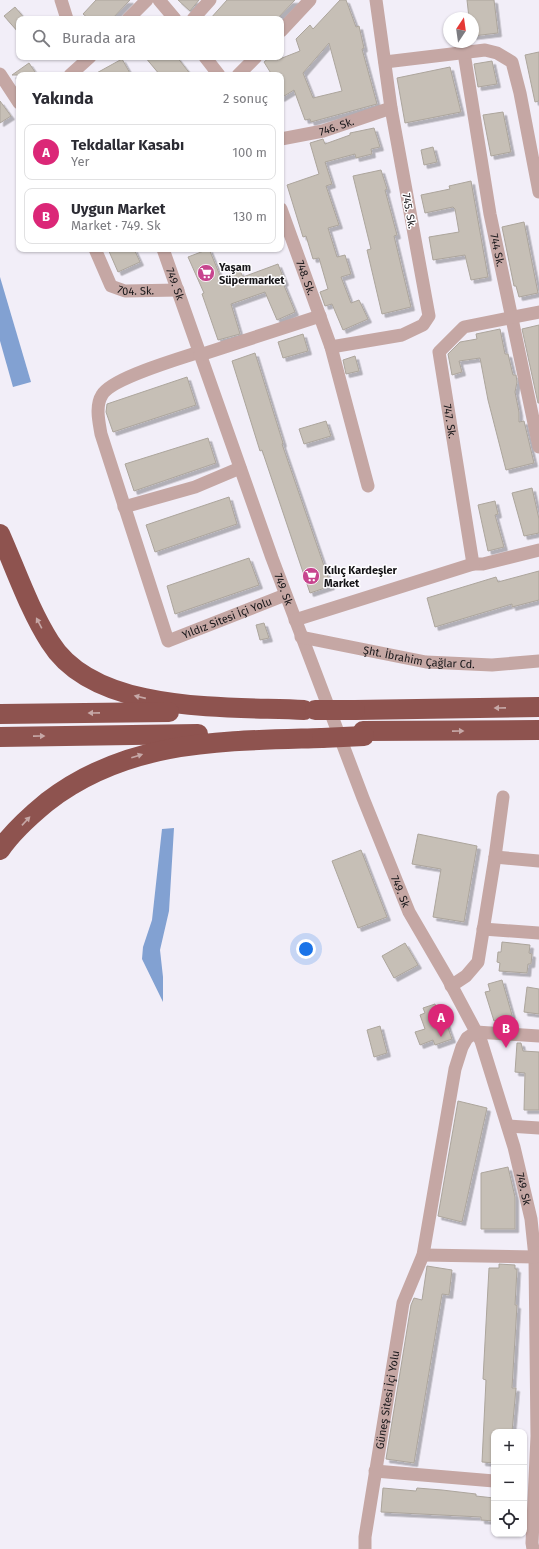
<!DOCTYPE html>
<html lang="tr">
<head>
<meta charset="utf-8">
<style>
  body { margin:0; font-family:"Fira Sans",sans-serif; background:#f2f2f3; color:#2b2b33 }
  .controls { position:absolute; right:12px; bottom:12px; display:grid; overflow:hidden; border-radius:8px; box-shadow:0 1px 3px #0004 }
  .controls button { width:36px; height:36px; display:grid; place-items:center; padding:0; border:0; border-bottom:1px solid #e1e1e2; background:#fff; color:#2b2b33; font:20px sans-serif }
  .compass { position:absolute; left:443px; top:12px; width:36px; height:36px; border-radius:50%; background:#fff; box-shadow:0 1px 3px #0004; rotate:13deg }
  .you { position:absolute; left:306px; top:949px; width:14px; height:14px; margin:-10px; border:3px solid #fff; border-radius:50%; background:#1a73e8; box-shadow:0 0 0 6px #1a73e833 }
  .badge { display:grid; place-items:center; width:26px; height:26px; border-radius:50%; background:#db2777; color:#fff; font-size:13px; font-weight:700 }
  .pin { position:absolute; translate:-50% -33px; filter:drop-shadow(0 1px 2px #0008) }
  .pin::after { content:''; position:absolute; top:21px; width:14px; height:12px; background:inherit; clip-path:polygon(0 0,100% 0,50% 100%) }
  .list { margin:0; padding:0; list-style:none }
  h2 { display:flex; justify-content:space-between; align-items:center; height:52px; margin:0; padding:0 16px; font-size:17px }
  h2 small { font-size:13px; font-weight:400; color:#7c7c81 }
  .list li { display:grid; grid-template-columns:26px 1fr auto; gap:12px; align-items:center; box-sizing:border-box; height:56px; margin:0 8px 8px; padding:0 8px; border:1px solid #e1e1e2; border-radius:8px }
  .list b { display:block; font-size:15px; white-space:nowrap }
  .list p { margin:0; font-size:13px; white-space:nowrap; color:#7c7c81 }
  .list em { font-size:13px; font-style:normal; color:#7c7c81 }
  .icon { flex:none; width:22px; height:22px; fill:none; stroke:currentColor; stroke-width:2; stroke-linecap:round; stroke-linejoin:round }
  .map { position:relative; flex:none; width:539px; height:1549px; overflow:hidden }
  .search { position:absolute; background:#fff; box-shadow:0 1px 3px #0004; left:16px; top:16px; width:268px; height:44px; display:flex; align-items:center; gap:10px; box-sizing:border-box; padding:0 14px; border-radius:8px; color:#7c7c81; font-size:15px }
  .panel { position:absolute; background:#fff; box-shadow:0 1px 3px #0004; left:16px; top:72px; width:268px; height:180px; border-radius:8px }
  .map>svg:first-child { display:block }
  .water { fill:#82a1d2 }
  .building { fill:#c6bfb6; stroke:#aca59c; fill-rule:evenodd; filter:url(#shadow) }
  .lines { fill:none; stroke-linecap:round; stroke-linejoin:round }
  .minor { stroke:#c5a7a4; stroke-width:13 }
  .highway { stroke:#8e534f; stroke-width:20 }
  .highway-bridge { stroke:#8e534f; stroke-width:20 }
  .oneway { fill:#c6a8a7 }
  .labels { text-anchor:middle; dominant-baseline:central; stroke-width:3; stroke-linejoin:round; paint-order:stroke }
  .street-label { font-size:11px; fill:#171619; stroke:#fefdff }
  .poi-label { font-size:11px; font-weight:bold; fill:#171619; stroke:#fefdff; text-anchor:start }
</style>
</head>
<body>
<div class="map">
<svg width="539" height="1549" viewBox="0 0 539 1549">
  <defs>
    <filter id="shadow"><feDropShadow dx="3.5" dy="3.5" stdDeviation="0" flood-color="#0004"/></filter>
  </defs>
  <rect width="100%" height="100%" fill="#f2eef8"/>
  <g class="water">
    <path d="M0,277L31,382L13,387L0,341Z"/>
    <path d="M174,828L169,911L160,950L163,977V1002L142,959L143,947L152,920L162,829Z"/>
  </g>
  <g class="building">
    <path d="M96,0H130L112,19H89L83,14Z"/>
    <path d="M178,0H199L190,11Z"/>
    <path d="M227,0H295L277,19H210Z"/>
    <path d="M340,0H346L356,27L359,26L364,48L362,49L377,104L311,122L310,119L305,120L294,90L281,98V75H272L264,62L270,57H276L277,60L300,51L296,39L310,25L313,29ZM329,43L342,91L313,98L303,73Z"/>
    <path d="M467,0H494L498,33L473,36V18H469Z"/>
    <path d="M15,7L25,19H19V33L4,16Z"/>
    <path d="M539,52V101L535,102L525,55Z"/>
    <path d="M145,57H177L191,75H160Z"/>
    <path d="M122,59L131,75H93Z"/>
    <path d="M492,61L497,84L478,87L474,64Z"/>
    <path d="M29,63L37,75H12Z"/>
    <path d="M450,67L461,112L405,123L397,78Z"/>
    <path d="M0,101L11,116L0,123Z"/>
    <path d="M503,112L511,152L491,156L483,115Z"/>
    <path d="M374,128L380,147L371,149L372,154L356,158L355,154L325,162L332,184L326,186L339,225L328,228L337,257L345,255L351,274L341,277L351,303L359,300L368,319L343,330L332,304L325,306L320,292L328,289L319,258L313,259L306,236L303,237L287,185L319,174L310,143L323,139L325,144L350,135V133Z"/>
    <path d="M433,147L437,162L424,165L421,150Z"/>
    <path d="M381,170L387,189L385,190L397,235L394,236L411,307L382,314L367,250L371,249L353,176Z"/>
    <path d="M471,181L488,277L471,280L465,255L433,260L429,237L459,232L455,209L453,207L425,213L421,195L450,189L449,186Z"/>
    <path d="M524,222L538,293L519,297L516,286H514L502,227Z"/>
    <path d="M108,249H134L140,262L118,272Z"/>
    <path d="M209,249L221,278L240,271L243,277L278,264L285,282L283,283L295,312L277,320L265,292L231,304L240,334L218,340L202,294L204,293L188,257Z"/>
    <path d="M539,325V403H538L522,329Z"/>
    <path d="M500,329L505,354H508L513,375H516L517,382L515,392L519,412V422L524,421L534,463L506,470L488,400L480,358L459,361L462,372L452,375L448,354L460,342L477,339L476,334Z"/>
    <path d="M303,334L308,351L283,358L278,342Z"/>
    <path d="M255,353L283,443L282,444L331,586L310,593L262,450L260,451L232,361Z"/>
    <path d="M355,356L359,371L346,374L343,360Z"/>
    <path d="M187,377L196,405L113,432L106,412L107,404Z"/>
    <path d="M326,421L331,436L304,444L299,429Z"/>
    <path d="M208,438L216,463L134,491L125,464Z"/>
    <path d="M532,488L539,519V533L524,536L512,493Z"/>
    <path d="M229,497L237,524L155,552L146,525Z"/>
    <path d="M495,501L498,514L495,515L504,547L488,551L478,505Z"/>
    <path d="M249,558L259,585L175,614L167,586Z"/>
    <path d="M539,571V600L512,607V604L435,627L427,598L496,577L498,582Z"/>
    <path d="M264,623L269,638L260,640L256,625Z"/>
    <path d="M418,834L477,846L464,922L433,917L441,869L412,864Z"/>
    <path d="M361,850L387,917L358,928L332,861Z"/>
    <path d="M502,942L530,945L529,953L532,954L531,964H528L527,973L499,971L500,963L497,962L498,952H501Z"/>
    <path d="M405,943L418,965L394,978L382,956Z"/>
    <path d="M502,980L512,1015L494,1021L485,992L490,991L488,984Z"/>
    <path d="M527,987L539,989V1014L524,1012Z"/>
    <path d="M435,1004L437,1010L441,1008L452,1039L435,1045L433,1040L420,1045L415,1032L425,1029L420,1015L425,1013L423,1008Z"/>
    <path d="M380,1026L387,1053L374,1057L367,1030Z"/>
    <path d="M517,1043H521L523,1051L539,1052V1110H524L525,1073L515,1072Z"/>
    <path d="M458,1101L487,1108L462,1222L438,1216Z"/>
    <path d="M508,1167L515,1197V1229H481V1173Z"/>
    <path d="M499,1264L515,1265V1269H517L515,1305H517L512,1388H516L512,1432H494V1463L482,1462L486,1380L483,1379L489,1268H499Z"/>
    <path d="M427,1266L452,1270L449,1295L442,1294L414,1463L386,1459L411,1305L414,1298L422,1300Z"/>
    <path d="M383,1488L416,1491L417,1488L442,1490L476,1494V1496L494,1498V1521L481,1520V1517L381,1512Z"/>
  </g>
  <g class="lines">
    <g class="minor">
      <path d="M61,0L67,19"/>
      <path d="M159,0L175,19"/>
      <path d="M128,19L147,0"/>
      <path d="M193,19L210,0"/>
      <path d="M281,31L310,0"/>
      <path id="s1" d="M464,53L490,214L539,447"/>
      <path d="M205,57L219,75"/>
      <path d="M385,62L485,50L497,53L512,62L520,93L539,192"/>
      <path d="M0,74L19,103"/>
      <path d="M70,75L90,57"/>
      <path d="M238,75L256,57"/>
      <path id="s2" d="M281,139L323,131L391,108"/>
      <path id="s3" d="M281,209L331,347L368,486"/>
      <path id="s4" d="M95,249L111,286L125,291L178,290"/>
      <path id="s5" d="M163,249L272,558L363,798L409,912L448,979L481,1041L514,1147L531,1219L535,1257L537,1436L532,1543L533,1549"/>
      <path id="s6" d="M539,312L464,327L439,352L473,564H483L539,550"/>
      <path d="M331,347L402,335L423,325L429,316L391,108L376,0"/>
      <path id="s7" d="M199,352C179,359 111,378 102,395C95,406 99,422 101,434L168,641L285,595"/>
      <path d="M200,355L320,316"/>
      <path d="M124,507L195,487L240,468"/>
      <path d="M295,620L473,564"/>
      <path id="s8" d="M301,637L426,662L492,665L539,661"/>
      <path d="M495,857L539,861"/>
      <path d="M483,929L539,933"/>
      <path d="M451,986L466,976L478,962L495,857L503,797"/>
      <path d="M508,1126L539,1128"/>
      <path d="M423,1255L535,1257L539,1253"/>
      <path d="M375,1471L494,1481"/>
      <path id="s9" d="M365,1549V1537L403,1303L423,1255L455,1069L462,1047L467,1038L476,1032L539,1036"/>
    </g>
    <g class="highway">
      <path d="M0,534C16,570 29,609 50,642C95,715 228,706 304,710"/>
      <path d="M355,710L539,707"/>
      <path d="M0,714L169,712"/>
      <path d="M363,731L539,730"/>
      <path d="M0,737L198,734"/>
      <path d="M0,850C12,832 30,816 47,802C128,739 224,741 322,738"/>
    </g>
    <g class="highway-bridge">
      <path d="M315,710H355"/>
      <path d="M322,738L364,736"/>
    </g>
  </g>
  <defs><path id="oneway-solid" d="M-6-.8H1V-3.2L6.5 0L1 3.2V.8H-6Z"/></defs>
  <g class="oneway">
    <use href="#oneway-solid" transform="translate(39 623) rotate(-118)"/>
    <use href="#oneway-solid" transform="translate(140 697) rotate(-167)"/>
    <use href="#oneway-solid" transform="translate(500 708) rotate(179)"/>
    <use href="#oneway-solid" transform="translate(94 713) rotate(179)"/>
    <use href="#oneway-solid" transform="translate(458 731) rotate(-1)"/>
    <use href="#oneway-solid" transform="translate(39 736) rotate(-1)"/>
    <use href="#oneway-solid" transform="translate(137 756) rotate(-18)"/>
    <use href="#oneway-solid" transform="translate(26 821) rotate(-47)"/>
  </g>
  <defs>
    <symbol id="supermarket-disc" viewBox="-11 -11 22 22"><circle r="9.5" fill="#c7458e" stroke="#fefdff"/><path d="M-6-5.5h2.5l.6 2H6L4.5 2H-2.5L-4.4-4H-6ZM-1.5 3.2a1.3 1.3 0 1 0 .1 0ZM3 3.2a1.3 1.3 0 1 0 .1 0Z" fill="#fff"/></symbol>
  </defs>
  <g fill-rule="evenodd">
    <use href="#supermarket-disc" x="196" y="263" width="20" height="20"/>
    <use href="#supermarket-disc" x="301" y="566" width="20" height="20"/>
  </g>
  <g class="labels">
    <g class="street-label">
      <text stroke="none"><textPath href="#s2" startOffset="57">746. Sk.</textPath></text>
      <text transform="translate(409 211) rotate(80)">745. Sk.</text>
      <text stroke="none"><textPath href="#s1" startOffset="200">744 Sk.</textPath></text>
      <text stroke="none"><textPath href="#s3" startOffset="73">748. Sk.</textPath></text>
      <text stroke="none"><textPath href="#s5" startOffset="37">749. Sk</textPath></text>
      <text stroke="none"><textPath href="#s4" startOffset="66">704. Sk.</textPath></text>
      <text stroke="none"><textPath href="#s6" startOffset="182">747. Sk.</textPath></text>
      <text stroke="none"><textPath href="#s5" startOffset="361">749. Sk</textPath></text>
      <text stroke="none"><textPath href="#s7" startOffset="428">Yıldız Sitesi İçi Yolu</textPath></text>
      <text stroke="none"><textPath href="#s8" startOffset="120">Şht. İbrahim Çağlar Cd.</textPath></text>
      <text stroke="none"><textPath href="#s5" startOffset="685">749. Sk</textPath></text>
      <text stroke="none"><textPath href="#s5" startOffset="1009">749. Sk</textPath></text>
      <text stroke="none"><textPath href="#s9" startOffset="151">Güneş Sitesi İçi Yolu</textPath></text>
    </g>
    <g class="poi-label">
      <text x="219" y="267">Yaşam<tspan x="219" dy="13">Süpermarket</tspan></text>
      <text x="324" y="570">Kılıç Kardeşler<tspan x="324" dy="13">Market</tspan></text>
    </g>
  </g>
</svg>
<div class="controls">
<button>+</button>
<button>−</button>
<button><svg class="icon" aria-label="locate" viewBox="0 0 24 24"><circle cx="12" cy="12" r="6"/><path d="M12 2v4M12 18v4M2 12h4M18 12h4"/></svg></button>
</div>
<svg class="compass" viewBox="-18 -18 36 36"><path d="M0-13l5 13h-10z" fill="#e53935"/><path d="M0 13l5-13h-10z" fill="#7c7c81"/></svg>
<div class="you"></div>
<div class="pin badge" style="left:441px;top:1037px">A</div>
<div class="pin badge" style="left:506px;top:1048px">B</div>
<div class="search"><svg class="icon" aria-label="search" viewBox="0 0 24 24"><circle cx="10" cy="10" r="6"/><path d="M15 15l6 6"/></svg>Burada ara</div>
<section class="panel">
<h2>Yakında<small>2 sonuç</small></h2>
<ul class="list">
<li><span class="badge">A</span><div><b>Tekdallar Kasabı</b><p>Yer</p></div><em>100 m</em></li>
<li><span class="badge">B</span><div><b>Uygun Market</b><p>Market · 749. Sk</p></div><em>130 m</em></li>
</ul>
</section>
</div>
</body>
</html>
